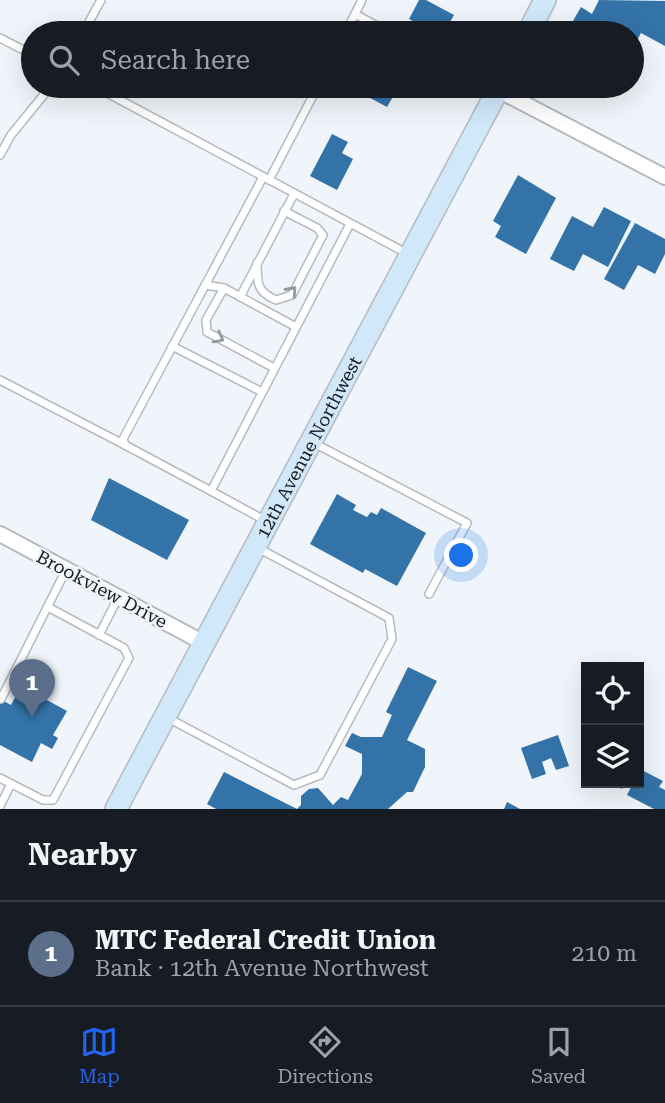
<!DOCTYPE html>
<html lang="en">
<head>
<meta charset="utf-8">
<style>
  body { margin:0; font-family:"Roboto Serif",serif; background:#242831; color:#f1f3f6 }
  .controls { position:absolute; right:21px; bottom:21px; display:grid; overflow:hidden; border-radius:0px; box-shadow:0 7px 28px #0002 }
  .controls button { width:63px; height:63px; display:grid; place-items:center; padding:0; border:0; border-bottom:2px solid #363941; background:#171b24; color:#f1f3f6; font:35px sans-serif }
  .you { position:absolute; left:462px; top:556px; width:24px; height:24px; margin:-18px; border:5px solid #fff; border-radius:50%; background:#1a73e8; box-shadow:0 0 0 10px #1a73e833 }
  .badge { display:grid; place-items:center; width:46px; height:46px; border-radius:50%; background:#2563eb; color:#fff; font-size:23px; font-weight:700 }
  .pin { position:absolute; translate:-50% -58px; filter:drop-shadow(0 2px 4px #0008) }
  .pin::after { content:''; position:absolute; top:37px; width:24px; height:21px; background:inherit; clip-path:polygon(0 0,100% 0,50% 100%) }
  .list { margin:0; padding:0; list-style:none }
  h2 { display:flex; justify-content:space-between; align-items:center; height:91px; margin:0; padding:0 28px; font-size:30px }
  h2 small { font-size:23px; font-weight:400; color:#9ea1a6 }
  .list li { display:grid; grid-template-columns:46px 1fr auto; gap:21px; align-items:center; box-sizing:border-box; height:105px; padding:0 28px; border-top:2px solid #363941 }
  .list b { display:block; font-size:26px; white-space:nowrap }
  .list p { margin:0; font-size:23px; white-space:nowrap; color:#9ea1a6 }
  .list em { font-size:23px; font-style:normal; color:#9ea1a6 }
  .icon { flex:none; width:38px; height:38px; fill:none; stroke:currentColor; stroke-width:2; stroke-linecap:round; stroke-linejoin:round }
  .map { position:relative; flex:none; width:665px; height:809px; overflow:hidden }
  .search { position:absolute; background:#171b24; box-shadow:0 7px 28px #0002; left:21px; right:21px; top:21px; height:77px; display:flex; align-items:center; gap:18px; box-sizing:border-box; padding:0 24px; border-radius:38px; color:#9ea1a6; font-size:26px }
  .sheet { height:196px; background:#171b24 }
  nav { display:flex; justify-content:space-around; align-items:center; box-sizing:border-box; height:98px; border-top:2px solid #363941; background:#171b24; font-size:19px; color:#9ea1a6 }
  nav a { display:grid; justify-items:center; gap:4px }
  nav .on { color:#2563eb }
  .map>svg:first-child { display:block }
  .building { fill:#3473a8 }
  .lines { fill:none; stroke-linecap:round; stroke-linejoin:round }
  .service-casing { stroke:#b5bbc0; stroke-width:10 }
  .minor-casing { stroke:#b5bbc0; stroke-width:18 }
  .secondary-casing { stroke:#b5bbc0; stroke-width:24 }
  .service { stroke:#fff; stroke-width:7 }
  .minor { stroke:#fff; stroke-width:14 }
  .secondary { stroke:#d1e8fb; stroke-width:21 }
  .oneway { stroke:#979898 }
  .labels { text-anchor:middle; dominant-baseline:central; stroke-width:5; stroke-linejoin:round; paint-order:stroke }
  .street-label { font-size:18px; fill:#17191b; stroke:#eff5fa }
</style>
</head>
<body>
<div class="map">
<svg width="665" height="809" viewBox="0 0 665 809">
  <rect width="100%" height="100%" fill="#eff5fa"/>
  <g class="building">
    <path d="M419,0H426L454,15L444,33H437L409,19Z"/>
    <path d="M599,0L665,1V46L641,33L632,50V33H566L581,7L592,14Z"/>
    <path d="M365,86H399L387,107L361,93Z"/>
    <path d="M332,134L348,142L342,153L353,159L337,190L310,176Z"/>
    <path d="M518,175L556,198L526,254L495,237L501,226L493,221Z"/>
    <path d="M604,207L631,221L608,267L583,254L574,271L550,259L572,216L593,227Z"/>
    <path d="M635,223L665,239V254L655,274L638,265L624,290L604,279Z"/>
    <path d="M109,478L189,520L167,560L91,520Z"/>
    <path d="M337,494L356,505L353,510L367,517L371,512L377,515L381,508L426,533L397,586L365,569L363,573L310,544Z"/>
    <path d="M408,667L437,681L407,740L425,749V767L413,792H407L388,809H216L207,804L224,772L297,809L301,805V796L309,789L318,788L333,805L341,797L348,800L362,774V754L345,746L352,733L361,737H382L392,715L386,712Z"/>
    <path d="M21,686L67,711L53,735L58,738L52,749L41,743L32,762L0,745V699L11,705Z"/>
    <path d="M558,735L569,766L556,770L551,758L542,762L546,774L532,779L521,748Z"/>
    <path d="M640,769L663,781L659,787L665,790V809H654L627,795L633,783H639Z"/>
    <path d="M611,783H626L622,789Z"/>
    <path d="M507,802L520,809H504Z"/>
  </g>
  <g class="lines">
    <defs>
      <g id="service">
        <path d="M362,0L355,14L390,33"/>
        <path d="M83,33L101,0"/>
        <path d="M345,33L355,14"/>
        <path d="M0,38L33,55"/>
        <path d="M94,86L408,254"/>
        <path d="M0,155L11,135L51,86"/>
        <path d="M263,177L123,439L125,445L211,491L350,224"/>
        <path d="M269,180L318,86"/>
        <path d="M257,263C257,283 257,292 276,300L292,295L323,235L317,228L284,211"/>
        <path d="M205,285L224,288L296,327"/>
        <path d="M224,288L206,320L207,332L274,368"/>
        <path d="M240,297L294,194"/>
        <path d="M172,346L262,392"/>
        <path d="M0,380L125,445"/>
        <path d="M312,442L467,523L429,594"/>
        <path d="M211,491L266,521"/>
        <path d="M99,635L118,598"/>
        <path d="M1,699L66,570"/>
        <path d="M166,717L294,785L320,775L392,639L389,618L256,547"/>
        <path d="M0,778L43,800H53L129,658L124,648L48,607"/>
        <path d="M0,806L11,784"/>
      </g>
      <g id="minor">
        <path d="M498,90L665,177"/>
        <path d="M0,534L204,643"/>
      </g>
      <g id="secondary">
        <path d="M528,33L545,0"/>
        <path id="s1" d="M116,809L500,86"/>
      </g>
    </defs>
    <use href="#service" class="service-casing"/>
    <use href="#minor" class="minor-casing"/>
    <use href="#secondary" class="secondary-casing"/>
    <use href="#service" class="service"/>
    <use href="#minor" class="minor"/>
    <use href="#secondary" class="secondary"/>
  </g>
  <defs><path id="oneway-chevron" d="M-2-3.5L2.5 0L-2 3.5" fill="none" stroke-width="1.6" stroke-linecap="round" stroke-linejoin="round" transform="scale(1.75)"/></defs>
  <g class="oneway">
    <use href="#oneway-chevron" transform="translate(292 291) rotate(-48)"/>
    <use href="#oneway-chevron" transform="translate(219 338) rotate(28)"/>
  </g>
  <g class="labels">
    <g class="street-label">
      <text stroke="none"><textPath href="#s1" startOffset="410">12th Avenue Northwest</textPath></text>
      <text transform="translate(102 589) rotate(28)">Brookview Drive</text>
    </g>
  </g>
</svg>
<div class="controls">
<button><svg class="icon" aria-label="locate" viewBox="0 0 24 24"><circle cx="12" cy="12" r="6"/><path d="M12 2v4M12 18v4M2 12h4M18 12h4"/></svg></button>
<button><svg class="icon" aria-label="layers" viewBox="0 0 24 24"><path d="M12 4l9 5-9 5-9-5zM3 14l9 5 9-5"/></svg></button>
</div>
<div class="you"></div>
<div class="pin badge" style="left:32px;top:717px;background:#5c6f8a">1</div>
<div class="search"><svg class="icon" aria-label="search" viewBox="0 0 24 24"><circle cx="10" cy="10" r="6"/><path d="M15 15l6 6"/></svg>Search here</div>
</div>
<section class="sheet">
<h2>Nearby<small></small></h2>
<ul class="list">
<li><span class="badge" style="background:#5c6f8a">1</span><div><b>MTC Federal Credit Union</b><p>Bank · 12th Avenue Northwest</p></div><em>210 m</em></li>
</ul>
</section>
<nav>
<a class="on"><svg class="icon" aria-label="map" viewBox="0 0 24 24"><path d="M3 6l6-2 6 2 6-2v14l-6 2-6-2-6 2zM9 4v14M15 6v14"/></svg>Map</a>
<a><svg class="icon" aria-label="directions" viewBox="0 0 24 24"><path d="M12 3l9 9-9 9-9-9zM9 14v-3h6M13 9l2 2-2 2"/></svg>Directions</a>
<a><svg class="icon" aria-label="saved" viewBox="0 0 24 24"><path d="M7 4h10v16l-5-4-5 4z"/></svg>Saved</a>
</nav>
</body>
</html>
